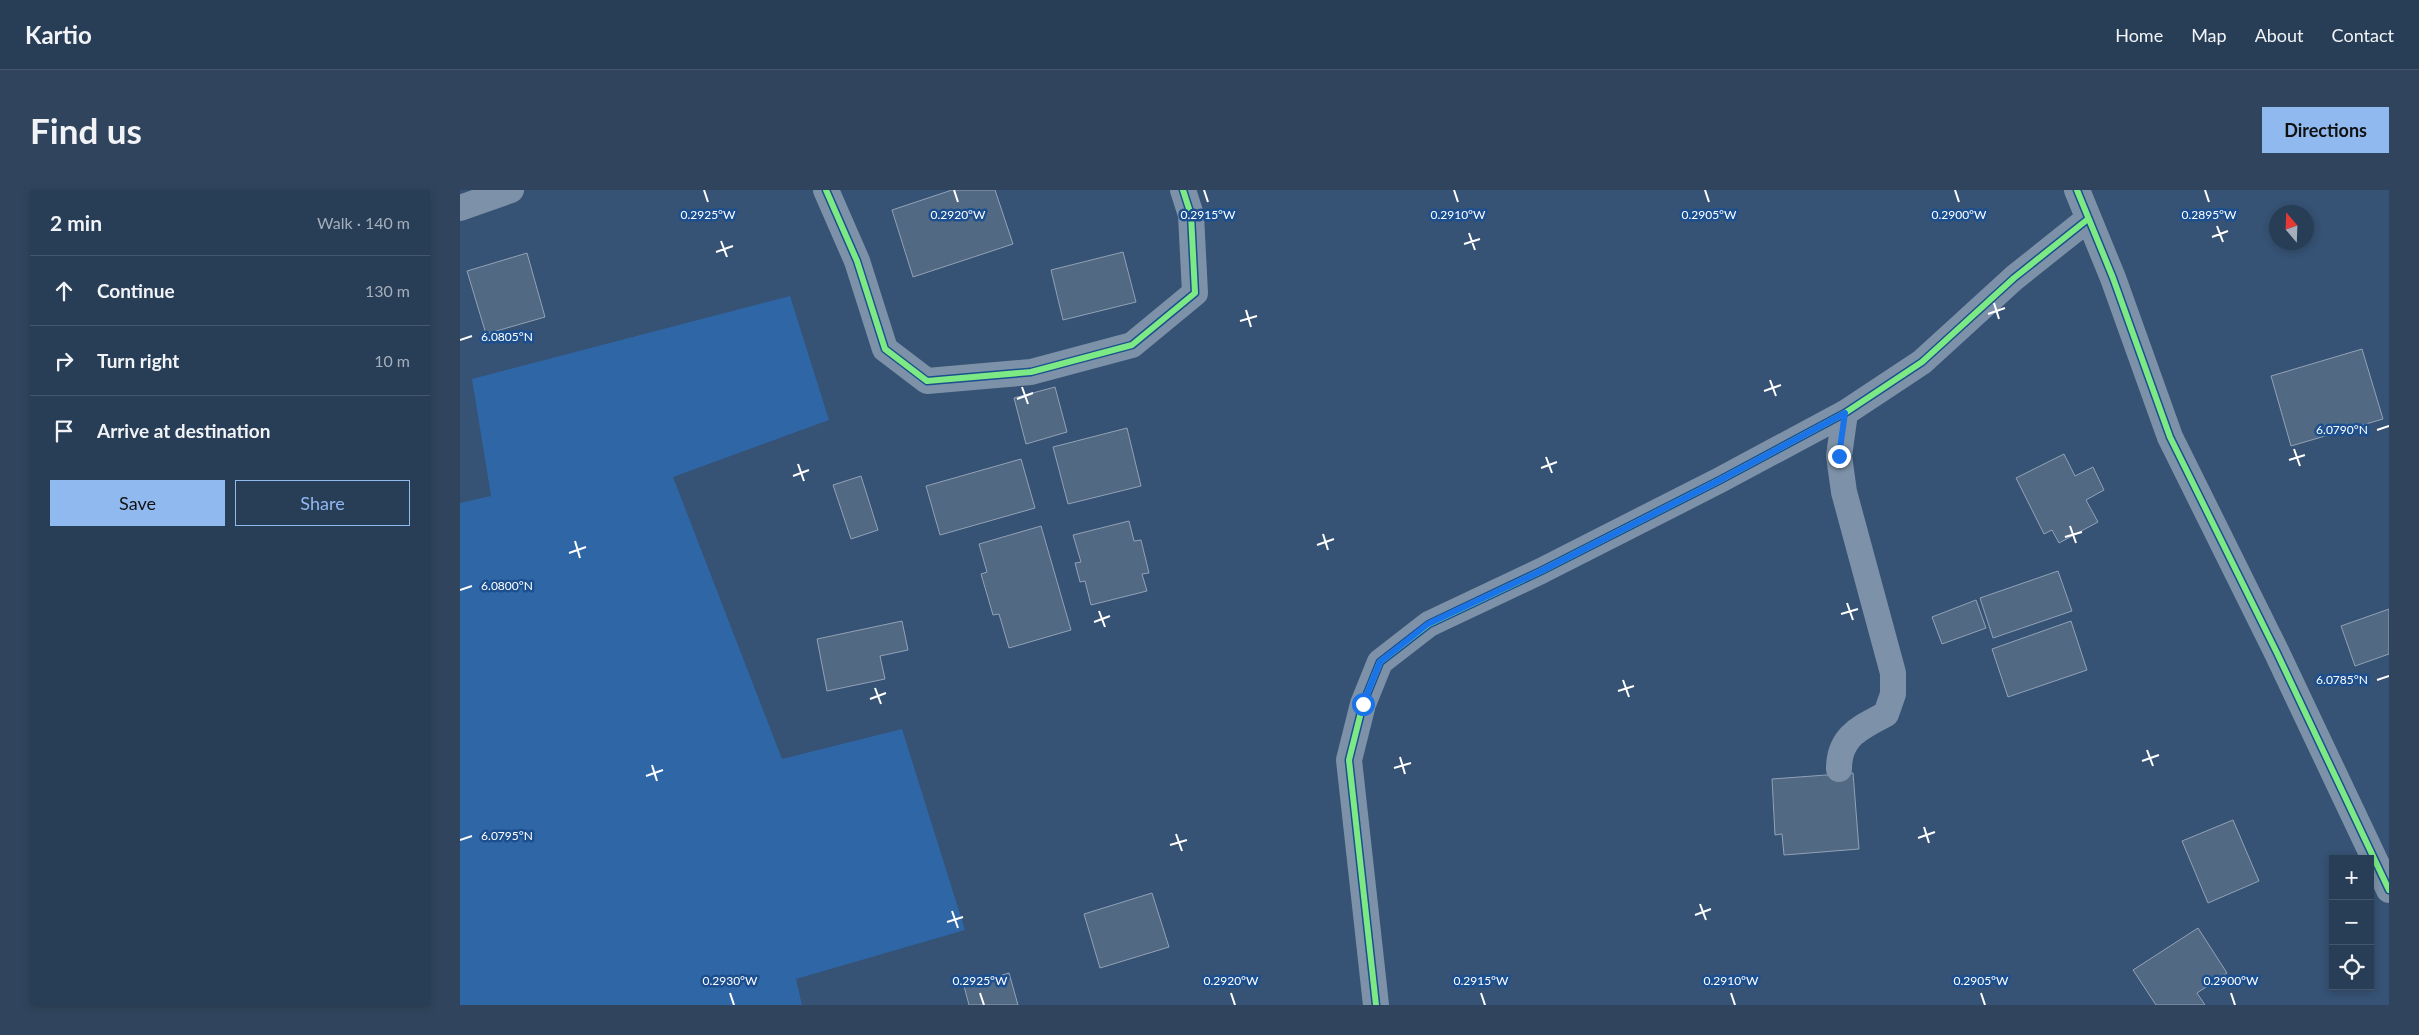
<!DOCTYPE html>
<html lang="en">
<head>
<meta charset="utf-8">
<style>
  body { margin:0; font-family:Lato,sans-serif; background:#30455d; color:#f1f3f6 }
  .controls { position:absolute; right:15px; bottom:15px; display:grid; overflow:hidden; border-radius:0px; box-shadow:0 2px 8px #0003 }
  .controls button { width:45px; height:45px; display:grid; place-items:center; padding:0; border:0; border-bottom:1px solid #44576d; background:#283e57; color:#f1f3f6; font:25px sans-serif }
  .compass { position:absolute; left:1809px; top:15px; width:45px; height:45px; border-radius:50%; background:#283e57; box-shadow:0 2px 8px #0003; rotate:341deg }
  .stop { position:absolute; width:15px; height:15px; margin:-11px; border:4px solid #1a73e8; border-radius:50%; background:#fff }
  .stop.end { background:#1a73e8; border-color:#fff; box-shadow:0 1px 5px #0008 }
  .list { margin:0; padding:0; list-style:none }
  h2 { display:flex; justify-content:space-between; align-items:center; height:65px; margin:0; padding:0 20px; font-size:21px }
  h2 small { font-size:16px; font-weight:400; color:#a5aeba }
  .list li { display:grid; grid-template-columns:32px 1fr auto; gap:15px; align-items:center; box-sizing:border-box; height:70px; padding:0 20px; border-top:1px solid #44576d }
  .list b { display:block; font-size:19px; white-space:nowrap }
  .list em { font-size:16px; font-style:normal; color:#a5aeba }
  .actions { display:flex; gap:10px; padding:15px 20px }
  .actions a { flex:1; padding:11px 0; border:1px solid #90b9f0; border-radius:0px; text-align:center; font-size:18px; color:#90b9f0 }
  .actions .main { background:#90b9f0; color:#111 }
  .icon { flex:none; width:28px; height:28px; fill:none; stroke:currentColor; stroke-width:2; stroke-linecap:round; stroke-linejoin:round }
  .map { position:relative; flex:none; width:1929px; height:815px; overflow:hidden; border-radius:0px }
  header { display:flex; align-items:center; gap:30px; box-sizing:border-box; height:70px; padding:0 25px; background:#283e57; border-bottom:1px solid #44576d }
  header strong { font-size:24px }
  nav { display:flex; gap:28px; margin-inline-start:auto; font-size:18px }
  .intro { display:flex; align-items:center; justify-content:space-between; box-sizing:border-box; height:120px; padding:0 30px }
  h1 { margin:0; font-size:35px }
  .button { padding:12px 22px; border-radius:0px; background:#90b9f0; color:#111; font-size:18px; font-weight:700 }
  main { display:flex; gap:30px; padding:0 30px }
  aside { flex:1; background:#283e57; border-radius:0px; box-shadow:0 2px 8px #0003 }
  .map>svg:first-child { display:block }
  .green { fill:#2f66a5 }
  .building { fill:#526984; stroke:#92a2b6 }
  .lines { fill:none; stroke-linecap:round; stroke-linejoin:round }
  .street { stroke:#7d92a8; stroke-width:26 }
  .cycleway-casing { stroke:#1b4f8f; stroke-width:9 }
  .cycleway { stroke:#7ce984; stroke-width:6 }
  .route { stroke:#1a73e8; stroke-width:6 }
  .ticks { fill:none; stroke:#fff; stroke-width:2 }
  .ticks-label { font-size:12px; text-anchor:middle; fill:#fff; stroke:#1b4f8f; stroke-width:5; stroke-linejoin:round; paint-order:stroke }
</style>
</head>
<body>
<header>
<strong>Kartio</strong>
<nav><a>Home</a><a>Map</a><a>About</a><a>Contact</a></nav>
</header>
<div class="intro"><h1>Find us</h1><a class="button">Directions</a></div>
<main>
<aside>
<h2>2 min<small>Walk · 140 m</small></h2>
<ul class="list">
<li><svg class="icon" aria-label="ahead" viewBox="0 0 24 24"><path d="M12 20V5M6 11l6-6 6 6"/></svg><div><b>Continue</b></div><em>130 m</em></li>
<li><svg class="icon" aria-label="right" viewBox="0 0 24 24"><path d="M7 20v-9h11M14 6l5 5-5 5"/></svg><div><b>Turn right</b></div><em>10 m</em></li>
<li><svg class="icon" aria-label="arrive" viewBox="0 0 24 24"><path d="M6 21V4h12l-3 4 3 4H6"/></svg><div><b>Arrive at destination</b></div></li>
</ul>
<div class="actions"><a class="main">Save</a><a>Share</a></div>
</aside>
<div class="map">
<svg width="1929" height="815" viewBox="0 0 1929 815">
  <rect width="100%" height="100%" fill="#365274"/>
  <path class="green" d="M330,106L369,230L213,287L322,569L442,539L505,740L336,789L342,815H0V313L31,306L12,189Z"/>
  <g class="building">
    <path d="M492,0H535L553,54L453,87L432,20Z"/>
    <path d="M663,62L676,112L603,130L591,80Z"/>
    <path d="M67,63L85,127L26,144L7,81Z"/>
    <path d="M1902,159L1923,229L1831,256L1811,186Z"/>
    <path d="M595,197L607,242L566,254L554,208Z"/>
    <path d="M667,238L681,296L608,314L593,257Z"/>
    <path d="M1604,264L1615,286L1633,277L1644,300L1626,310L1638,332L1599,353L1592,340L1584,344L1556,288Z"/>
    <path d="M561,269L575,318L480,345L466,296Z"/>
    <path d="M401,286L418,340L391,349L373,295Z"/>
    <path d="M669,331L674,351L681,350L689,383L682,384L687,401L631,415L625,391L620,392L615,373L621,372L613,345Z"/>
    <path d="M581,336L611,440L549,458L539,424L533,425L521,384L527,382L519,354Z"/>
    <path d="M1598,381L1612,421L1533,448L1520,408Z"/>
    <path d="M1516,410L1526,438L1482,454L1472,427Z"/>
    <path d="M1929,419V464L1895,476L1881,436Z"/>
    <path d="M442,431L448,460L420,466L425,489L367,501L357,449Z"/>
    <path d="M1611,431L1627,480L1548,507L1532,459Z"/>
    <path d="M1393,583L1399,659L1324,665L1322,644L1315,645L1312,589Z"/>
    <path d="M1773,630L1799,691L1748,713L1722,651Z"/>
    <path d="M692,703L709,757L640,778L624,724Z"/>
    <path d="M1738,738L1767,783L1737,803L1745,815H1696L1673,780Z"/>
    <path d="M549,783L558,815H509L504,796Z"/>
  </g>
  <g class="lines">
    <g class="street">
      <path d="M366,0L397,71L425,159L467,191L571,182L672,155L735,103L731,25L723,0"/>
      <path d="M1617,0L1653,88L1710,247L1817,463L1929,700"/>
      <path d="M0,18L51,0"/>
      <path d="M1379,579C1379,546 1400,538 1426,524L1433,504V483L1384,302L1379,266L1385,223"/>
      <path d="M916,815L889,570L903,514L920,472L969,434L1081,381L1260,290L1385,223L1462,172L1554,88L1628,29"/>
    </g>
    <defs>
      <g id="cycleway">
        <path d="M366,0L397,71L425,159L467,191L571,182L672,155L735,103L731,25L723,0"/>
        <path d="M1617,0L1653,88L1710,247L1817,463L1929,700"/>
        <path d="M916,815L889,570L903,514L920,472L969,434L1081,381L1260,290L1385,223L1462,172L1554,88L1628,29"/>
      </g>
    </defs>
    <use href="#cycleway" class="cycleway-casing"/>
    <use href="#cycleway" class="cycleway"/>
  </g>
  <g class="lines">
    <path class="route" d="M903,514L920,472L968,434L1081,381L1260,290L1385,223L1379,266"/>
  </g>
  <path class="ticks" d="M244,0L248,12M494,0L498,12M744,0L748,12M994,0L998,12M1245,0L1249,12M1495,0L1499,12M1745,0L1749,12M1757,36L1763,52M1009,43L1015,60M1752,47L1768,41M261,51L267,67M1004,54L1020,49M256,62L273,56M1534,113L1539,129M786,120L791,137M1528,124L1545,118M780,131L797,126M0,150L12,146M1310,190L1316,206M562,197L568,214M1304,201L1321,195M557,209L573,203M1917,240L1929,236M1834,259L1840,276M1086,267L1092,283M1829,270L1845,265M338,274L344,291M1081,278L1097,272M333,286L349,280M1610,336L1616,353M863,344L868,360M1605,347L1622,342M115,351L120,368M857,355L874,349M109,363L126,357M0,400L12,396M1387,413L1393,430M639,421L645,437M1381,424L1398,419M634,432L650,426M1163,490L1169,507M1917,490L1929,486M415,498L421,514M1158,501L1174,496M410,509L426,503M1687,560L1693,576M940,567L945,584M1682,571L1699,565M192,575L197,591M934,578L951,573M186,586L203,580M1464,637L1469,653M716,644L722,661M1458,648L1475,642M0,650L12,646M710,655L727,650M1240,714L1246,730M492,721L498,738M1235,725L1251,719M487,732L503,727M270,803L274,815M520,803L524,815M771,803L775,815M1021,803L1025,815M1271,803L1275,815M1521,803L1525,815M1771,803L1775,815"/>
  <g class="ticks-label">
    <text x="248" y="29">0.2925°W</text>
    <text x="748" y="29">0.2915°W</text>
    <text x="1249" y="29">0.2905°W</text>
    <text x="1499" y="29">0.2900°W</text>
    <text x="1749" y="29">0.2895°W</text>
    <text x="498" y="29">0.2920°W</text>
    <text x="998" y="29">0.2910°W</text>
    <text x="47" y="151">6.0805°N</text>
    <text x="1882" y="244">6.0790°N</text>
    <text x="47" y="400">6.0800°N</text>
    <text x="1882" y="494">6.0785°N</text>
    <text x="47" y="650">6.0795°N</text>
    <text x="270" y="795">0.2930°W</text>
    <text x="520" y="795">0.2925°W</text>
    <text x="771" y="795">0.2920°W</text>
    <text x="1021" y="795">0.2915°W</text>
    <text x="1271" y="795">0.2910°W</text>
    <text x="1521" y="795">0.2905°W</text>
    <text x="1771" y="795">0.2900°W</text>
  </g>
</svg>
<div class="controls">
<button>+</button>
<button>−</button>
<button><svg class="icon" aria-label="locate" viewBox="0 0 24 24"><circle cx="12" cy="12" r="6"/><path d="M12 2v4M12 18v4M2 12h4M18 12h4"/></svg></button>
</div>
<svg class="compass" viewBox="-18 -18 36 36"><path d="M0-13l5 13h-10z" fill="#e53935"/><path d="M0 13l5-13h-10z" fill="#a5aeba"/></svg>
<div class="stop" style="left:903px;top:514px"></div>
<div class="stop end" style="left:1379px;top:266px"></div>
</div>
</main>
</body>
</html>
